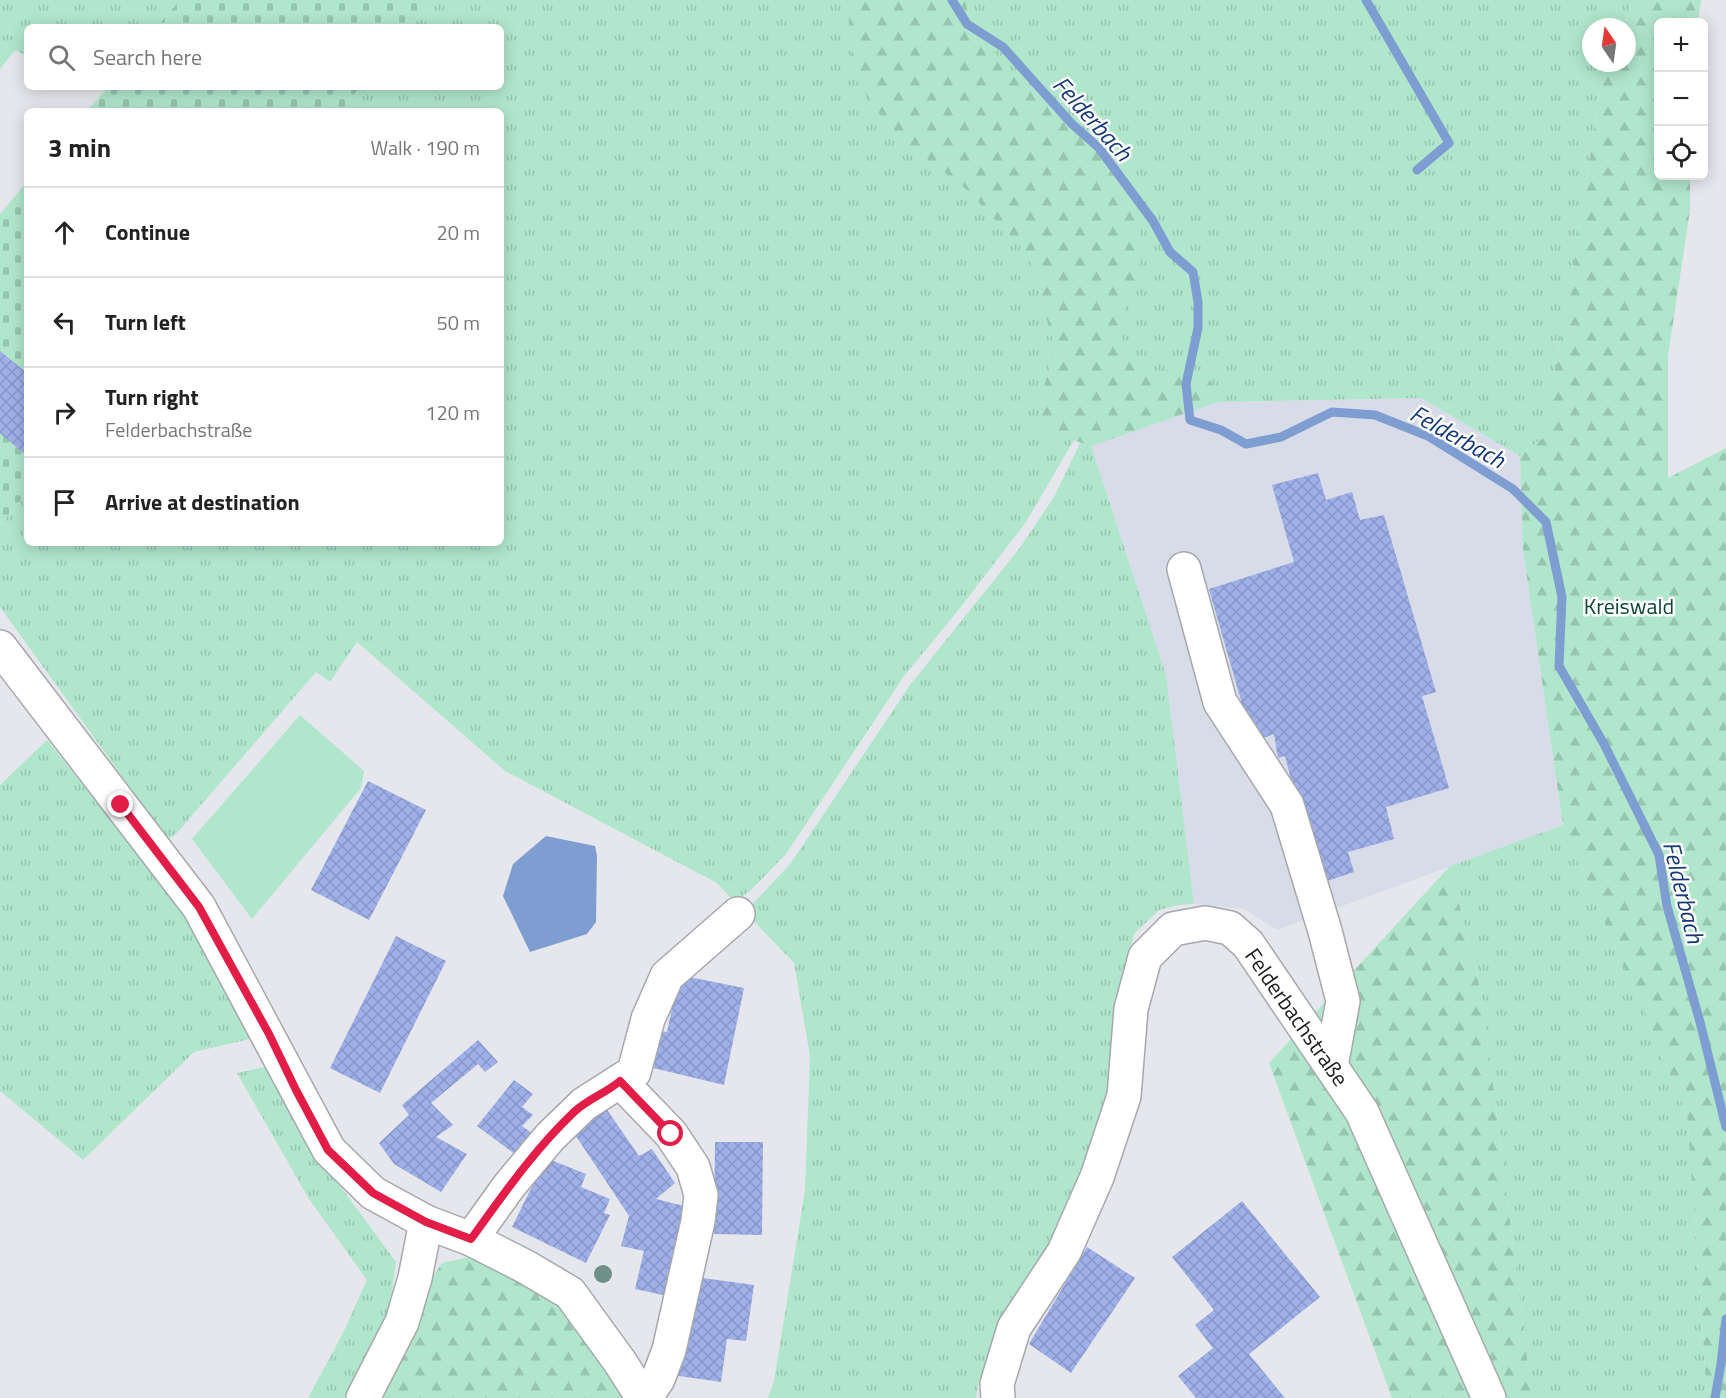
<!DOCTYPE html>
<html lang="en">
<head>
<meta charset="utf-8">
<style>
  body { margin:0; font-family:"Titillium Web",sans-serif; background:#f6f6f6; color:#222 }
  .controls { position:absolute; right:18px; top:18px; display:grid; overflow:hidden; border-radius:9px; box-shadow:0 3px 15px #0003 }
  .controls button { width:54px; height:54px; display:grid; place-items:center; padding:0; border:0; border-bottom:2px solid #e0e0e0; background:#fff; color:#222; font:30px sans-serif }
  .compass { position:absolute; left:1582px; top:18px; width:54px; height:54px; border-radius:50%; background:#fff; box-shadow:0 3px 15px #0003; rotate:347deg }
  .stop { position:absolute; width:18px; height:18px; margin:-14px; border:4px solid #e11d48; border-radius:50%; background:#fff }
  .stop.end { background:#e11d48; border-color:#fff; box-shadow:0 2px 6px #0008 }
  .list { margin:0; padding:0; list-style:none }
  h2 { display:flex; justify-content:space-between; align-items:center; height:78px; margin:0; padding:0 24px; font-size:26px }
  h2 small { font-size:20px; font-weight:400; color:#767676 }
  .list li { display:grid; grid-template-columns:39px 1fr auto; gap:18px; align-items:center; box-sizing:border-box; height:90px; padding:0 24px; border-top:2px solid #e0e0e0 }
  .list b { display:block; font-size:22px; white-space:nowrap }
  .list p { margin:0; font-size:20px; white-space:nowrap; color:#767676 }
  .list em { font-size:20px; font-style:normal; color:#767676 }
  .icon { flex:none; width:33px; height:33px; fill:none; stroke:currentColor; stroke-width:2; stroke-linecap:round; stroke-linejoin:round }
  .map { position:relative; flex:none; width:1726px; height:1398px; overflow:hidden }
  .search { position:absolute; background:#fff; box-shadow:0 3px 15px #0003; left:24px; top:24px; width:480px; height:66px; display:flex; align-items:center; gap:15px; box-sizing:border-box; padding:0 21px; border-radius:9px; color:#767676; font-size:22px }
  .panel { position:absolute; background:#fff; box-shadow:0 3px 15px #0003; left:24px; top:108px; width:480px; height:438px; border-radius:9px }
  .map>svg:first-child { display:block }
  .built { fill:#d8dce8 }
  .grass { fill:url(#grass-tufts) }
  .forest { fill:url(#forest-firs) }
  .cemetery { fill:url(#cemetery-stones) }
  .park { fill:#b0e6cc }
  .water { fill:#7e9dd1 }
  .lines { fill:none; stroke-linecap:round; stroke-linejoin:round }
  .stream { stroke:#7e9dd1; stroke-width:9 }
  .building { fill:url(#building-cross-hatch) }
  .minor-casing { stroke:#a7a8ad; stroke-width:36 }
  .minor { stroke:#fff; stroke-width:33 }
  .tree { fill:#6f9086 }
  .route { stroke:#e11d48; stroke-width:8 }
  .labels { text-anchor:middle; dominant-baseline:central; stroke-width:5; stroke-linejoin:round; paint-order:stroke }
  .park-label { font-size:22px; fill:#0e4833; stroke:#fff }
  .street-label { font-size:22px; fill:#1a1b1d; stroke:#fff }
  .water-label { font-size:24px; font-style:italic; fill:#153877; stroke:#fff }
</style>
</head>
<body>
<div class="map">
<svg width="1726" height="1398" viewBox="0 0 1726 1398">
  <defs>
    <pattern id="grass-tufts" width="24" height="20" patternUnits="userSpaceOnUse" patternTransform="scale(1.5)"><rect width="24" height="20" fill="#b0e6cc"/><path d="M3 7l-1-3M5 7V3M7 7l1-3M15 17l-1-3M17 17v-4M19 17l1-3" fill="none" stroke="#97c5af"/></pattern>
    <pattern id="forest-firs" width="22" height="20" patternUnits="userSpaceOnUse" patternTransform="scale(1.5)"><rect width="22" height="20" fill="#b0e6cc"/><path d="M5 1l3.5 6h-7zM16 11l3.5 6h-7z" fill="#97c5af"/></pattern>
    <pattern id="cemetery-stones" width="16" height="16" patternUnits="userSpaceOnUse" patternTransform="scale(1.5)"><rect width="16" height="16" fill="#b0e6cc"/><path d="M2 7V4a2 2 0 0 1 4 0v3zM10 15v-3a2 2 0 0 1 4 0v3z" fill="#97c5af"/></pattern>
    <pattern id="building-cross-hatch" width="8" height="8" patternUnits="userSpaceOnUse" patternTransform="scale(1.5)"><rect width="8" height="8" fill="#9fb0e9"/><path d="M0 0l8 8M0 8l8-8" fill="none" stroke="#8897c7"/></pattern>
  </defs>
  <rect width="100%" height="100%" fill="#e5e7ec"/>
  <path class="built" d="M1421,398L1520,456L1523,550L1563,825L1277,930L1244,909L1194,904L1166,675L1091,446L1217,402Z"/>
  <g class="grass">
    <path d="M0,0H180L157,27H27V56L15,50L0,69Z"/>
    <path d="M432,0H1634L1623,27H1591V63H1608L1602,77L1573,269L1543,438L1520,456L1421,398L1217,402L1091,446L1166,675L1194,904L1179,905L1159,910L1134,934L1120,992L1110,1089L1085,1173L1056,1244L1001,1324L979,1381L976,1398H768L774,1381L805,1190L810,1056L794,963L745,912L791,863L910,685L1019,549L1054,497L1080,443L1074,440L1026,522L956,613L904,676L786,854L751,890L735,902L717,883L505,771L357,642L330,682L316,672L176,834L168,840L0,607V525L27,492V543H501V111H341L360,87H501V27H410Z"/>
    <path d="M47,740L187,915L254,1038L194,1052L83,1160L0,1091V785Z"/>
    <path d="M1563,825L1687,1114L1707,1397L1705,1398H1532L1482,997L1450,866Z"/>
    <path d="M269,1066L321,1160L396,1262L386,1336L344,1398H308L343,1333L367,1280L309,1199L237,1073Z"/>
  </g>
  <g class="forest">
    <path d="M848,0H966L968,16L994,53L1029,90L1072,129L1108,152L1130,185L1141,219L1138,275L1116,330L1145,372L1173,369L1211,381L1217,402L1091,446L1074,440L1057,439L1039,421L1041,398L1050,365L1053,341L1028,255L966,189L890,130L853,74Z"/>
    <path d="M1634,0H1701L1698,22H1658V176H1690V210L1668,356V478L1726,448V1398H1705L1707,1397L1687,1114L1563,825L1523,550L1520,456L1543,438L1573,269L1602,77L1608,63H1627V27H1623Z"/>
    <path d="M1450,866L1482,997L1532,1398H1392L1269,1063Z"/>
    <path d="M474,1256L561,1298L629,1398H378L426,1286L442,1263Z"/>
  </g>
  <g class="cemetery">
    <path d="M180,0H432L410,27H157Z"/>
    <path d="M108,87H360L341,111H87Z"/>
    <path d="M27,182V492L0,525V214Z"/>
  </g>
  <path class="park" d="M300,715L364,771L361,788L252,919L192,839Z"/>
  <path class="water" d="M546,836L595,846L597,856L596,922L587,934L530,952L503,896L513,864Z"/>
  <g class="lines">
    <g class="stream">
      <path d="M952,0L967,24L1003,47L1072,124L1099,148L1153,221L1170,252L1193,272L1198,302V328L1186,384L1190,420L1221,430L1246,444L1281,437L1332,412L1375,415L1428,436L1513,489L1546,522L1562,597L1559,666L1604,744L1659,855L1667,906L1700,1022L1726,1127"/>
      <path d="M1366,0L1449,143L1417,170"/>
      <path d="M1715,1398L1721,1364L1726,1319"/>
    </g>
  </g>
  <g class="building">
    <path d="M0,351L27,373V456L0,433Z"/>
    <path d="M1318,473L1326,500L1352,492L1360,520L1384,515L1436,692L1422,696L1449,788L1386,807L1394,839L1348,852L1354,872L1318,884L1285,756L1278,758L1274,734L1253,742L1209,589L1294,562L1272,485Z"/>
    <path d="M368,781L426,810L369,920L311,890Z"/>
    <path d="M396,936L446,961L380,1093L330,1068Z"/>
    <path d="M679,975L744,988L724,1085L645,1066L652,1030L667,1032Z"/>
    <path d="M478,1040L498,1062L485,1072L478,1064L431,1103L453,1125L436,1137L467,1154L441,1192L394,1164L379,1143L409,1115L402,1105Z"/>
    <path d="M514,1080L533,1094L522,1107L533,1115L522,1126L532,1133L516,1155L477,1126Z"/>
    <path d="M601,1101L639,1156L652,1149L675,1183L656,1199L688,1207L668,1296L635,1289L644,1251L621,1246L629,1216L568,1124Z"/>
    <path d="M715,1142H763L762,1235L714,1234Z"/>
    <path d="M546,1158L586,1174L581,1187L610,1199L604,1213L610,1215L586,1263L512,1227Z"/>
    <path d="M1242,1201L1320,1297L1249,1354L1285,1398H1196L1178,1376L1213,1348L1195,1325L1214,1310L1172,1257Z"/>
    <path d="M1087,1247L1135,1278L1071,1373L1029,1344Z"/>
    <path d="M688,1276L754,1285L746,1341L727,1339L721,1382L672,1375Z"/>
  </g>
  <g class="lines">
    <defs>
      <g id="minor">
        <path d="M1184,569L1220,702L1287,805L1325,931L1343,1001L1331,1066"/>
        <path d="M0,647L199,907L329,1150L373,1193L426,1222L471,1239L526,1267L570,1293L620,1362L643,1398"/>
        <path d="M620,1081L671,1134L693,1167L701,1195L698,1221L669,1350L658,1379L645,1398"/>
        <path d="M471,1239L509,1186L550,1137L584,1104L634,1072L648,1019L667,976L738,914"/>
        <path d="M363,1398L402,1322L415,1278L426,1222"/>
        <path d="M998,1398L997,1384L1014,1328L1064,1252L1097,1177L1124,1096L1131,1009L1145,957L1173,929L1205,923L1230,928L1248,944L1362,1112L1489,1398"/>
      </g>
    </defs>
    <use href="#minor" class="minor-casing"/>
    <use href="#minor" class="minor"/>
  </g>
  <circle class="tree" cx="603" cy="1274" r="9"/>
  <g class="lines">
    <path class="route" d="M121,805L199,907L269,1034L296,1090L328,1150L373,1193L426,1222L471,1239C503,1195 534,1150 574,1112C588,1099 606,1093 620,1081L671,1134"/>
  </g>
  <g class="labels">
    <g class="park-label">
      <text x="1629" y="606">Kreiswald</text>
    </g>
    <g class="street-label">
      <text transform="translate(1297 1017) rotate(55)">Felderbachstraße</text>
    </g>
    <g class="water-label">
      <text transform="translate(1093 118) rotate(48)">Felderbach</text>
      <text transform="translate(1458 436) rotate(29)">Felderbach</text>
      <text transform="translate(1684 892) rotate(76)">Felderbach</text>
    </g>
  </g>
</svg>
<div class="controls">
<button>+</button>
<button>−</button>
<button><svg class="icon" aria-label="locate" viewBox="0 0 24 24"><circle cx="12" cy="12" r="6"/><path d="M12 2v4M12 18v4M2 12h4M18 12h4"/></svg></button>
</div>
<svg class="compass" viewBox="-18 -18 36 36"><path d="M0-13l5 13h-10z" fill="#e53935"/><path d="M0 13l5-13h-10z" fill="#767676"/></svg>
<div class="stop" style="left:671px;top:1134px"></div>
<div class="stop end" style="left:121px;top:805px"></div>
<div class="search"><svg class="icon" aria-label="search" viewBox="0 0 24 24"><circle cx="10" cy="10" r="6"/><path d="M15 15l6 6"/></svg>Search here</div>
<section class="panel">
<h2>3 min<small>Walk · 190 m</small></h2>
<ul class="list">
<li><svg class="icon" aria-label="ahead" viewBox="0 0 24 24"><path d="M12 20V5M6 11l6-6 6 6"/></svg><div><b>Continue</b></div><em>20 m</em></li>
<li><svg class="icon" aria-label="left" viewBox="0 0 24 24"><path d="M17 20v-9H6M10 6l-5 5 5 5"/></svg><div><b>Turn left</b></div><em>50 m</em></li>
<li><svg class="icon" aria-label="right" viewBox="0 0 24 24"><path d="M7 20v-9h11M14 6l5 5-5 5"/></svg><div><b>Turn right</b><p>Felderbachstraße</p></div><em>120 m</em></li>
<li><svg class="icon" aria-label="arrive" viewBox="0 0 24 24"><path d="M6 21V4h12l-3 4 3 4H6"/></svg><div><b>Arrive at destination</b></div></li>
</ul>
</section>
</div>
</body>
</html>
